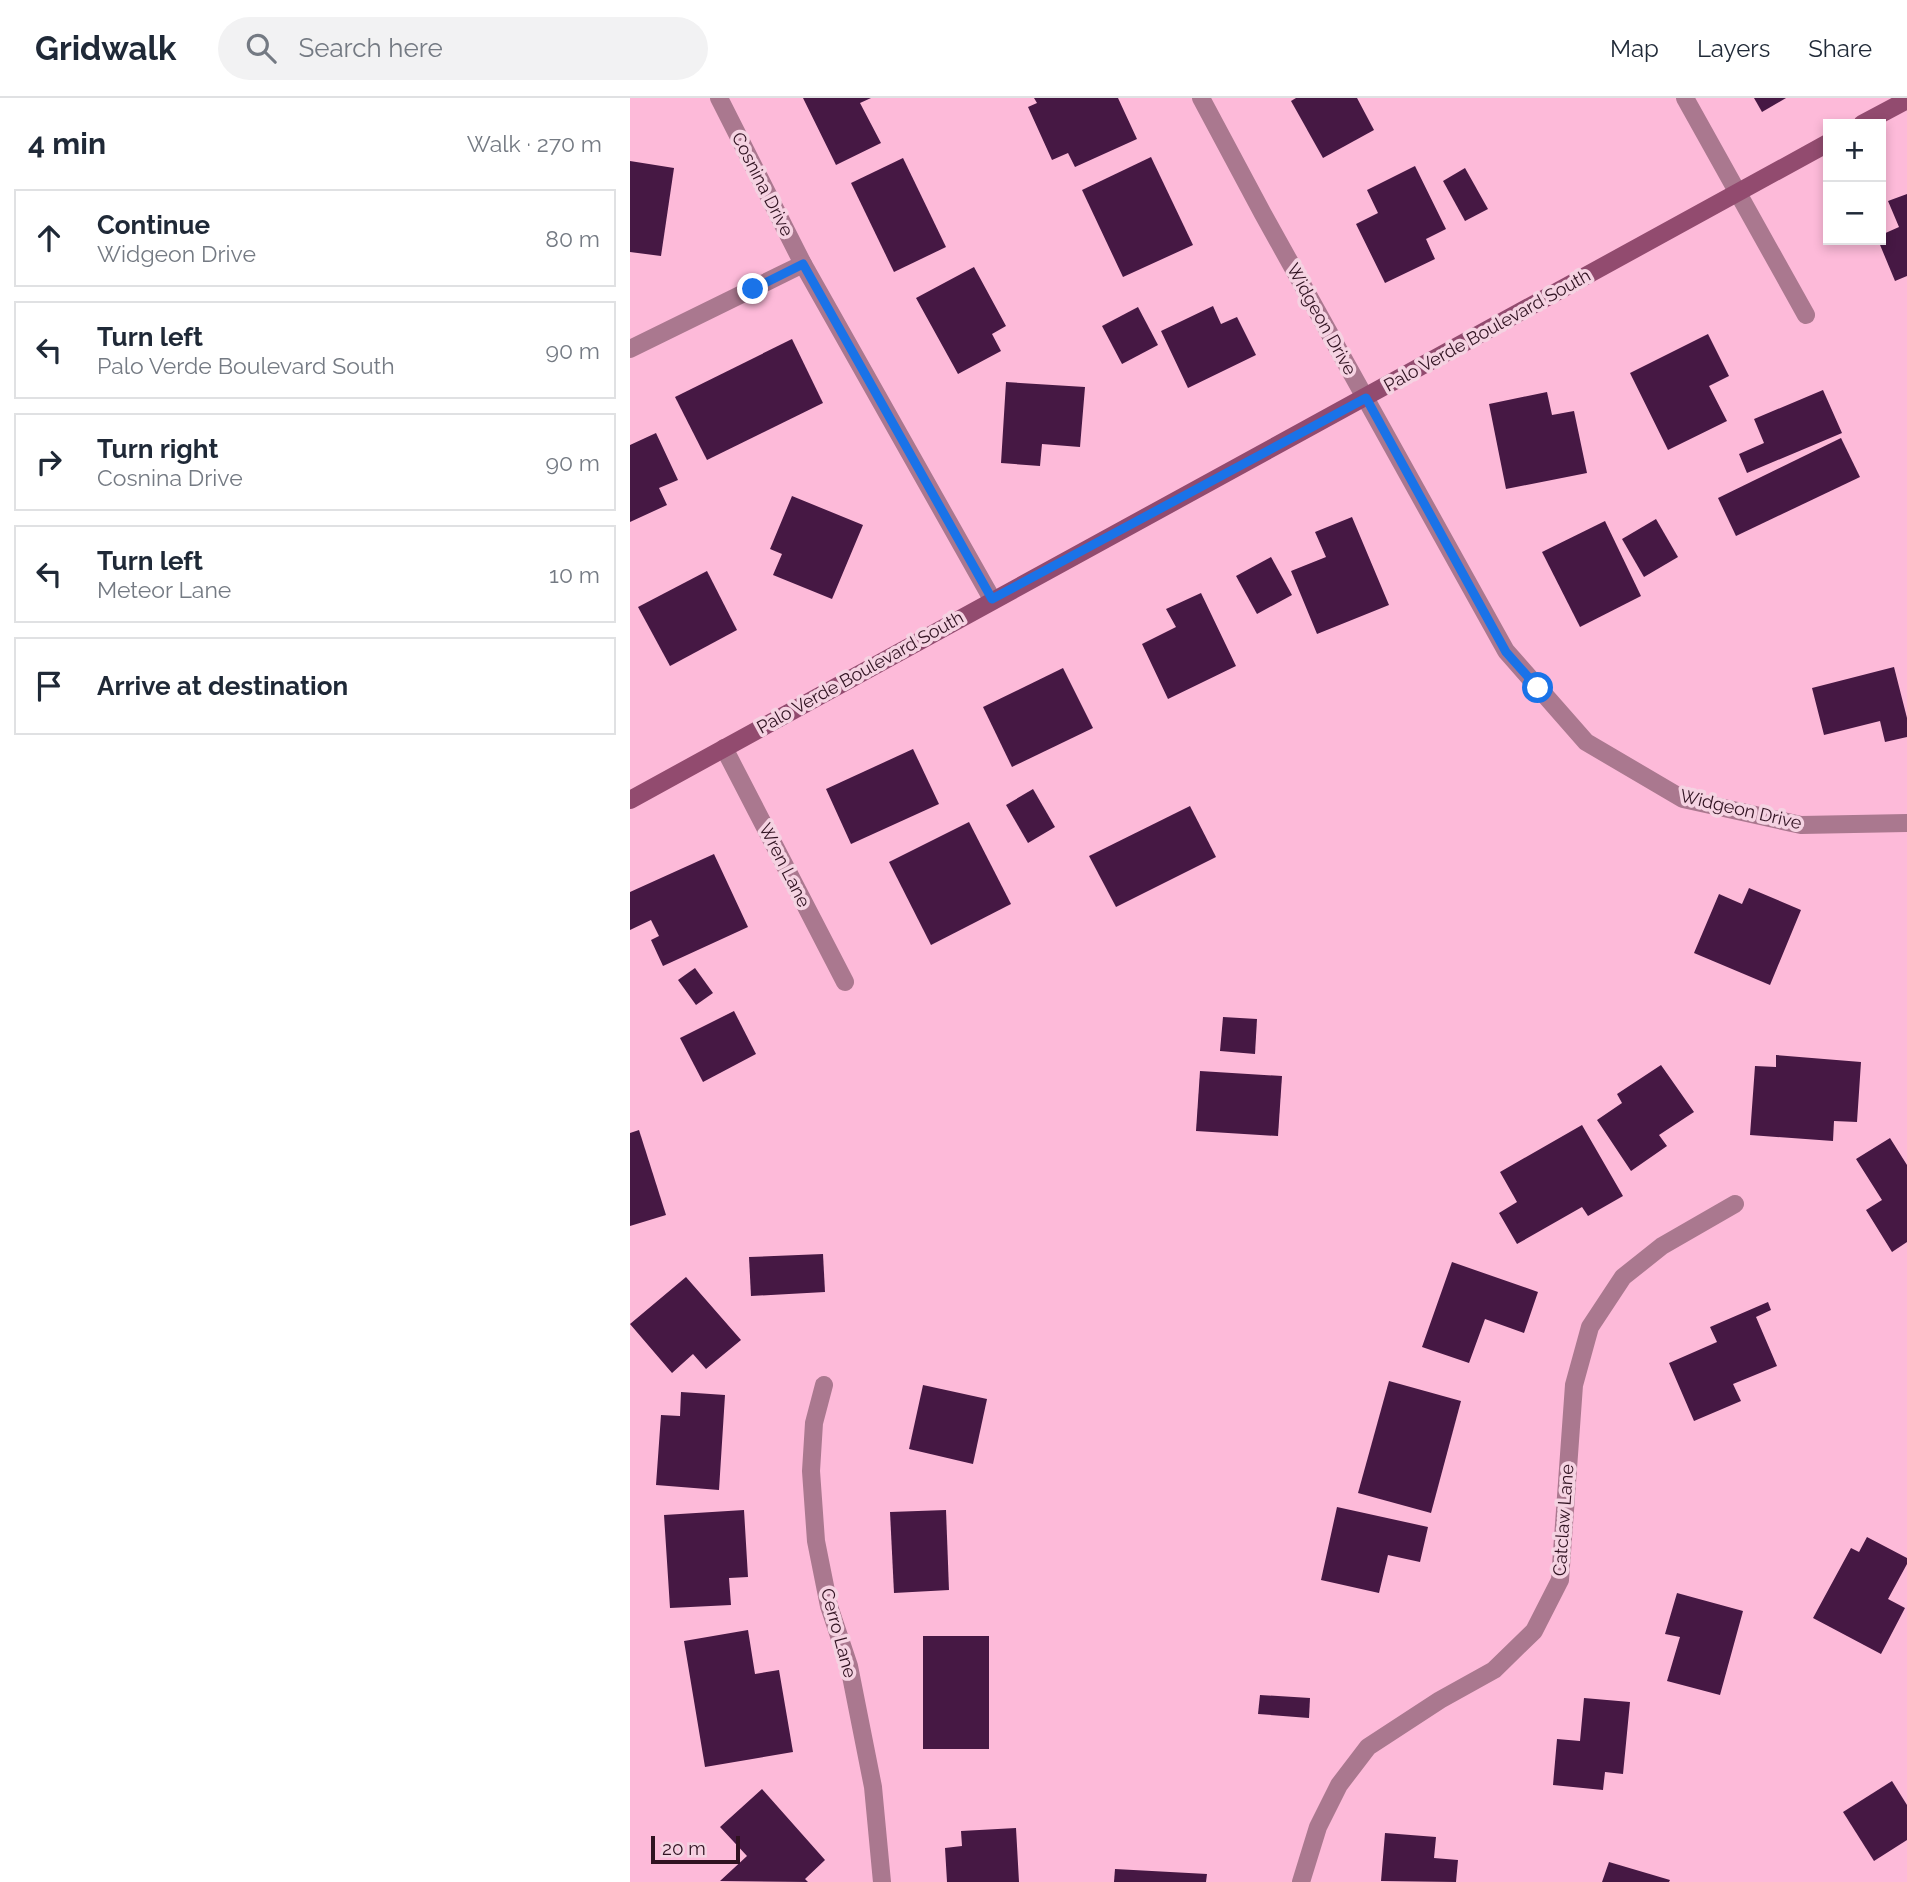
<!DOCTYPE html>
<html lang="en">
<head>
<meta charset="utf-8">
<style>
  body { margin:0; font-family:Raleway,sans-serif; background:#f2f2f3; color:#1f2937 }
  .controls { position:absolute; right:21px; top:21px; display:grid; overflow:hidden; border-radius:0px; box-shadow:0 4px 10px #0003 }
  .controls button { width:63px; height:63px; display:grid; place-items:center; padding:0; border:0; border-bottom:2px solid #e0e1e3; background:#fff; color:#1f2937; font:35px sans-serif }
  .scale { position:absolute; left:21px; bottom:18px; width:89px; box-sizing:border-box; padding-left:7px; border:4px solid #301221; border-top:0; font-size:19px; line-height:24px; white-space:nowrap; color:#301221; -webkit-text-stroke:5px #f5d3e2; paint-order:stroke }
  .stop { position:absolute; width:21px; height:21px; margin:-16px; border:5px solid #1a73e8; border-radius:50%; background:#fff }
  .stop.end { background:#1a73e8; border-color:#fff; box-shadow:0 2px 7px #0008 }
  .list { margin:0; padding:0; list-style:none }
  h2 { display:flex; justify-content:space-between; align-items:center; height:91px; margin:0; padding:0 28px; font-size:30px }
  h2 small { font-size:23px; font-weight:400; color:#747a83 }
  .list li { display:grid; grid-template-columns:46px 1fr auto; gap:21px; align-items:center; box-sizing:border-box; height:98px; margin:0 14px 14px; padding:0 14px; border:2px solid #e0e1e3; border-radius:0px }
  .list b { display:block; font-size:26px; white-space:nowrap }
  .list p { margin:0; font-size:23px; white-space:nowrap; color:#747a83 }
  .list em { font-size:23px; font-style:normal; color:#747a83 }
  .icon { flex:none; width:38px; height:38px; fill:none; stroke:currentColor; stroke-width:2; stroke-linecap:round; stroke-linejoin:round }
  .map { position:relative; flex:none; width:1277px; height:1784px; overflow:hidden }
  header { display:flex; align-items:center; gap:42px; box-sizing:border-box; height:98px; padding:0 35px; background:#fff; border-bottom:2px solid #e0e1e3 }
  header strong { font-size:33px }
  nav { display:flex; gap:38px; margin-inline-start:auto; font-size:24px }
  .search { width:490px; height:63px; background:#f2f2f3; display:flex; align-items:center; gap:18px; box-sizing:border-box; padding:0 24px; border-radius:38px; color:#747a83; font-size:26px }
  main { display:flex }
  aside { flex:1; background:#fff }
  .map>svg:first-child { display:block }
  .building { fill:#461844 }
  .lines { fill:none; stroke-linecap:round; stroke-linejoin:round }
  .street { stroke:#aa788f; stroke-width:18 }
  .secondary { stroke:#924b6f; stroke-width:18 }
  .route { stroke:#1a73e8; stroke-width:9 }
  .labels { text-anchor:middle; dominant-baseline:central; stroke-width:7; stroke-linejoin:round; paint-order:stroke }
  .street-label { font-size:18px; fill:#301221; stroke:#f5d3e2 }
</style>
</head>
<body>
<header>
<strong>Gridwalk</strong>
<div class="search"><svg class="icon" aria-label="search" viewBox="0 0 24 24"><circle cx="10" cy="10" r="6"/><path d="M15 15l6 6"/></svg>Search here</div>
<nav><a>Map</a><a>Layers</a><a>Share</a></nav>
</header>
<main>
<aside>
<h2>4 min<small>Walk · 270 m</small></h2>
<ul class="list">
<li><svg class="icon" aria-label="ahead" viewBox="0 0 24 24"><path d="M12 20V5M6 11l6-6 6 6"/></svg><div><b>Continue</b><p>Widgeon Drive</p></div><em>80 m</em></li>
<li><svg class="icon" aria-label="left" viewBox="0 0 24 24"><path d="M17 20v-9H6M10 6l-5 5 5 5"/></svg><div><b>Turn left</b><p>Palo Verde Boulevard South</p></div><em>90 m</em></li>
<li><svg class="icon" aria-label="right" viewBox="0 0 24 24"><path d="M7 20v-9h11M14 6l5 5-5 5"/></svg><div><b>Turn right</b><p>Cosnina Drive</p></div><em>90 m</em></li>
<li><svg class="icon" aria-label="left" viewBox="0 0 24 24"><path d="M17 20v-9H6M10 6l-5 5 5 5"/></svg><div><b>Turn left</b><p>Meteor Lane</p></div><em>10 m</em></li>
<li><svg class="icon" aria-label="arrive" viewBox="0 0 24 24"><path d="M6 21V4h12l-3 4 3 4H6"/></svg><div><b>Arrive at destination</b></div></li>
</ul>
</aside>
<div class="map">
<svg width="1277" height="1784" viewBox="0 0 1277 1784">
  <rect width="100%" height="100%" fill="#fdbad9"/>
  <g class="building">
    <path d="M173,0H241L230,5L251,45L206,67Z"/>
    <path d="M404,0H488L507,41L445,69L438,55L422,62L398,9L407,5Z"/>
    <path d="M666,0H727L744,32L693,60L661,3Z"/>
    <path d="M1124,0H1156L1132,14Z"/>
    <path d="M521,59L563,147L493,179L452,92Z"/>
    <path d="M273,60L316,149L264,174L221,85Z"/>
    <path d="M0,63L44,70L31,158L0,154Z"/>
    <path d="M785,68L816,131L796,141L805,161L755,185L726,126L748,115L737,92Z"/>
    <path d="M835,70L858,111L835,123L813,83Z"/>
    <path d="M1277,96V178L1265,183L1248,142H1251V137L1269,129L1258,103Z"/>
    <path d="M344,169L376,228L362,236L371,253L328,276L286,200Z"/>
    <path d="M583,208L591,226L607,219L626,257L558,290L531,233Z"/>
    <path d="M508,209L528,247L492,266L472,228Z"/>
    <path d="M1078,236L1099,278L1079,288L1097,323L1038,352L1000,275Z"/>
    <path d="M162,241L193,305L77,362L45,299Z"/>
    <path d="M376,284L455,289L450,349L412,346L410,368L371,365Z"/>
    <path d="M1193,292L1212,335L1117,375L1109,356L1134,345L1124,321Z"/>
    <path d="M917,294L922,317L944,313L957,375L876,391L859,306Z"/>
    <path d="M26,335L48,382L29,390L37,407L0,424V347Z"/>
    <path d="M1211,340L1230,379L1106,438L1088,400Z"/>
    <path d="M162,398L233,427L202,501L143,477L152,456L140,451Z"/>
    <path d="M722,419L759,507L687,536L661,473L696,459L685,434Z"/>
    <path d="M1026,421L1048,459L1014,479L992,441Z"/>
    <path d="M975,423L1011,498L950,529L912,454Z"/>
    <path d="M641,459L662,497L627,516L606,478Z"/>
    <path d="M77,473L107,532L40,568L8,509Z"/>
    <path d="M571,495L606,568L538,601L512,546L546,529L536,511Z"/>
    <path d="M1264,569L1277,620V639L1255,644L1250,623L1194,637L1182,590Z"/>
    <path d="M433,570L463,630L382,669L353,609Z"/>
    <path d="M283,651L309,706L221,746L196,691Z"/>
    <path d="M403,691L425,729L398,745L376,707Z"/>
    <path d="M560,708L586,759L486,809L459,758Z"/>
    <path d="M339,724L381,806L301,847L259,764Z"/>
    <path d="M84,756L118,829L33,868L21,842L29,838L21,822L0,832V794Z"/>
    <path d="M1119,790L1171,812L1140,887L1064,855L1089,796L1112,806Z"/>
    <path d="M65,870L83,895L66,907L48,882Z"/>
    <path d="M104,913L126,956L73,984L50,940Z"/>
    <path d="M593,919L627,921L625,956L590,953Z"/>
    <path d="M1146,957L1231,964L1227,1024L1204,1023L1203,1043L1120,1037L1125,968L1146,969Z"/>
    <path d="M1031,967L1064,1014L1029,1037L1037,1048L1001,1073L967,1022L992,1005L987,996Z"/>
    <path d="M570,973L652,978L648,1038L566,1033Z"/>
    <path d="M952,1027L993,1098L958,1118L952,1109L887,1146L869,1115L887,1104L870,1074Z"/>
    <path d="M9,1032L36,1117L0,1128V1035Z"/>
    <path d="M1260,1040L1277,1067V1144L1262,1154L1236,1112L1252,1102L1226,1061Z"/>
    <path d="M193,1156L195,1194L121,1198L119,1159Z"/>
    <path d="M822,1164L908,1194L894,1235L855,1221L839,1265L792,1249Z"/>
    <path d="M56,1179L111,1242L76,1271L63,1256L42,1275L0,1226Z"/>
    <path d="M1138,1204L1141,1212L1126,1219L1147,1268L1103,1286L1111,1303L1064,1323L1039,1265L1087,1244L1080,1229Z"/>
    <path d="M759,1283L831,1303L801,1415L728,1395Z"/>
    <path d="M293,1287L357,1301L343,1366L279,1351Z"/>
    <path d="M51,1294L95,1297L89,1392L26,1387L31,1317L50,1318Z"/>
    <path d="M707,1409L798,1429L790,1464L758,1457L749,1495L691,1482Z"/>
    <path d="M114,1412L118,1479L99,1480L101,1507L40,1510L34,1417Z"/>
    <path d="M316,1412L319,1492L264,1495L260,1414Z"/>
    <path d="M1237,1439L1277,1460V1466L1258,1501L1275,1510L1251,1556L1183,1520L1221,1450L1229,1454Z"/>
    <path d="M1047,1495L1113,1513L1090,1597L1037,1583L1050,1539L1035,1536Z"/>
    <path d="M118,1532L125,1576L149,1572L163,1654L75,1669L54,1543Z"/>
    <rect x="293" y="1538" width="66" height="113"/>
    <path d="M630,1597L680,1600L679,1620L628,1616Z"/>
    <path d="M954,1600L1000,1604L993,1676L975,1674L973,1692L923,1687L927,1641L950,1643Z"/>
    <path d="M1262,1683L1277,1707V1742L1244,1763L1213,1714Z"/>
    <path d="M132,1691L195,1762L175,1781L178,1784L90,1783L117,1758L90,1729Z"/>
    <path d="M386,1730L389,1784H317L315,1750L332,1748L331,1733Z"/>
    <path d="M755,1735L806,1739L804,1760L828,1762L826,1784L751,1783Z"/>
    <path d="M979,1764L1040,1782L1039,1784H972Z"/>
    <path d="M485,1771L577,1776L576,1784H484Z"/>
  </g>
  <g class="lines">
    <g class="street">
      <path d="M89,0L173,166L362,501"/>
      <path d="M571,0L633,116L876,553L956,644L1053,701L1171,727L1277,725"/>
      <path d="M1055,0L1176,217"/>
      <path d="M0,251L173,166"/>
      <path d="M94,650L215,884"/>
      <path d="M194,1287L184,1325L181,1373L186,1443L199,1508L219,1568L243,1689L252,1784"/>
      <path d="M671,1784L688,1729L709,1687L738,1649L810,1602L864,1572L904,1533L930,1482L944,1287L960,1229L993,1179L1032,1148L1105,1106"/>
    </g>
    <g class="secondary">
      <path d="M1232,26L1277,2"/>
      <path d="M0,702L1198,45"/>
    </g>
  </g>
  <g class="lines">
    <path class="route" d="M123,191L173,166L362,501L736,300L876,554L908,590"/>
  </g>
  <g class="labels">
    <g class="street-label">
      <text transform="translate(133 86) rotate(63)">Cosnina Drive</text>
      <text transform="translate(692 221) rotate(61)">Widgeon Drive</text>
      <text transform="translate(857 232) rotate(-29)">Palo Verde Boulevard South</text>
      <text transform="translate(230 574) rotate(-29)">Palo Verde Boulevard South</text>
      <text transform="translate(1111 711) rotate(13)">Widgeon Drive</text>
      <text transform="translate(155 767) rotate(63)">Wren Lane</text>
      <text transform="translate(933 1422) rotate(-86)">Catclaw Lane</text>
      <text transform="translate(209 1535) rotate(75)">Cerro Lane</text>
    </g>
  </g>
</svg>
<div class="controls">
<button>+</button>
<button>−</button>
</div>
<div class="scale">20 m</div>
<div class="stop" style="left:908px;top:590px"></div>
<div class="stop end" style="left:123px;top:191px"></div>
</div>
</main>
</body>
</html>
